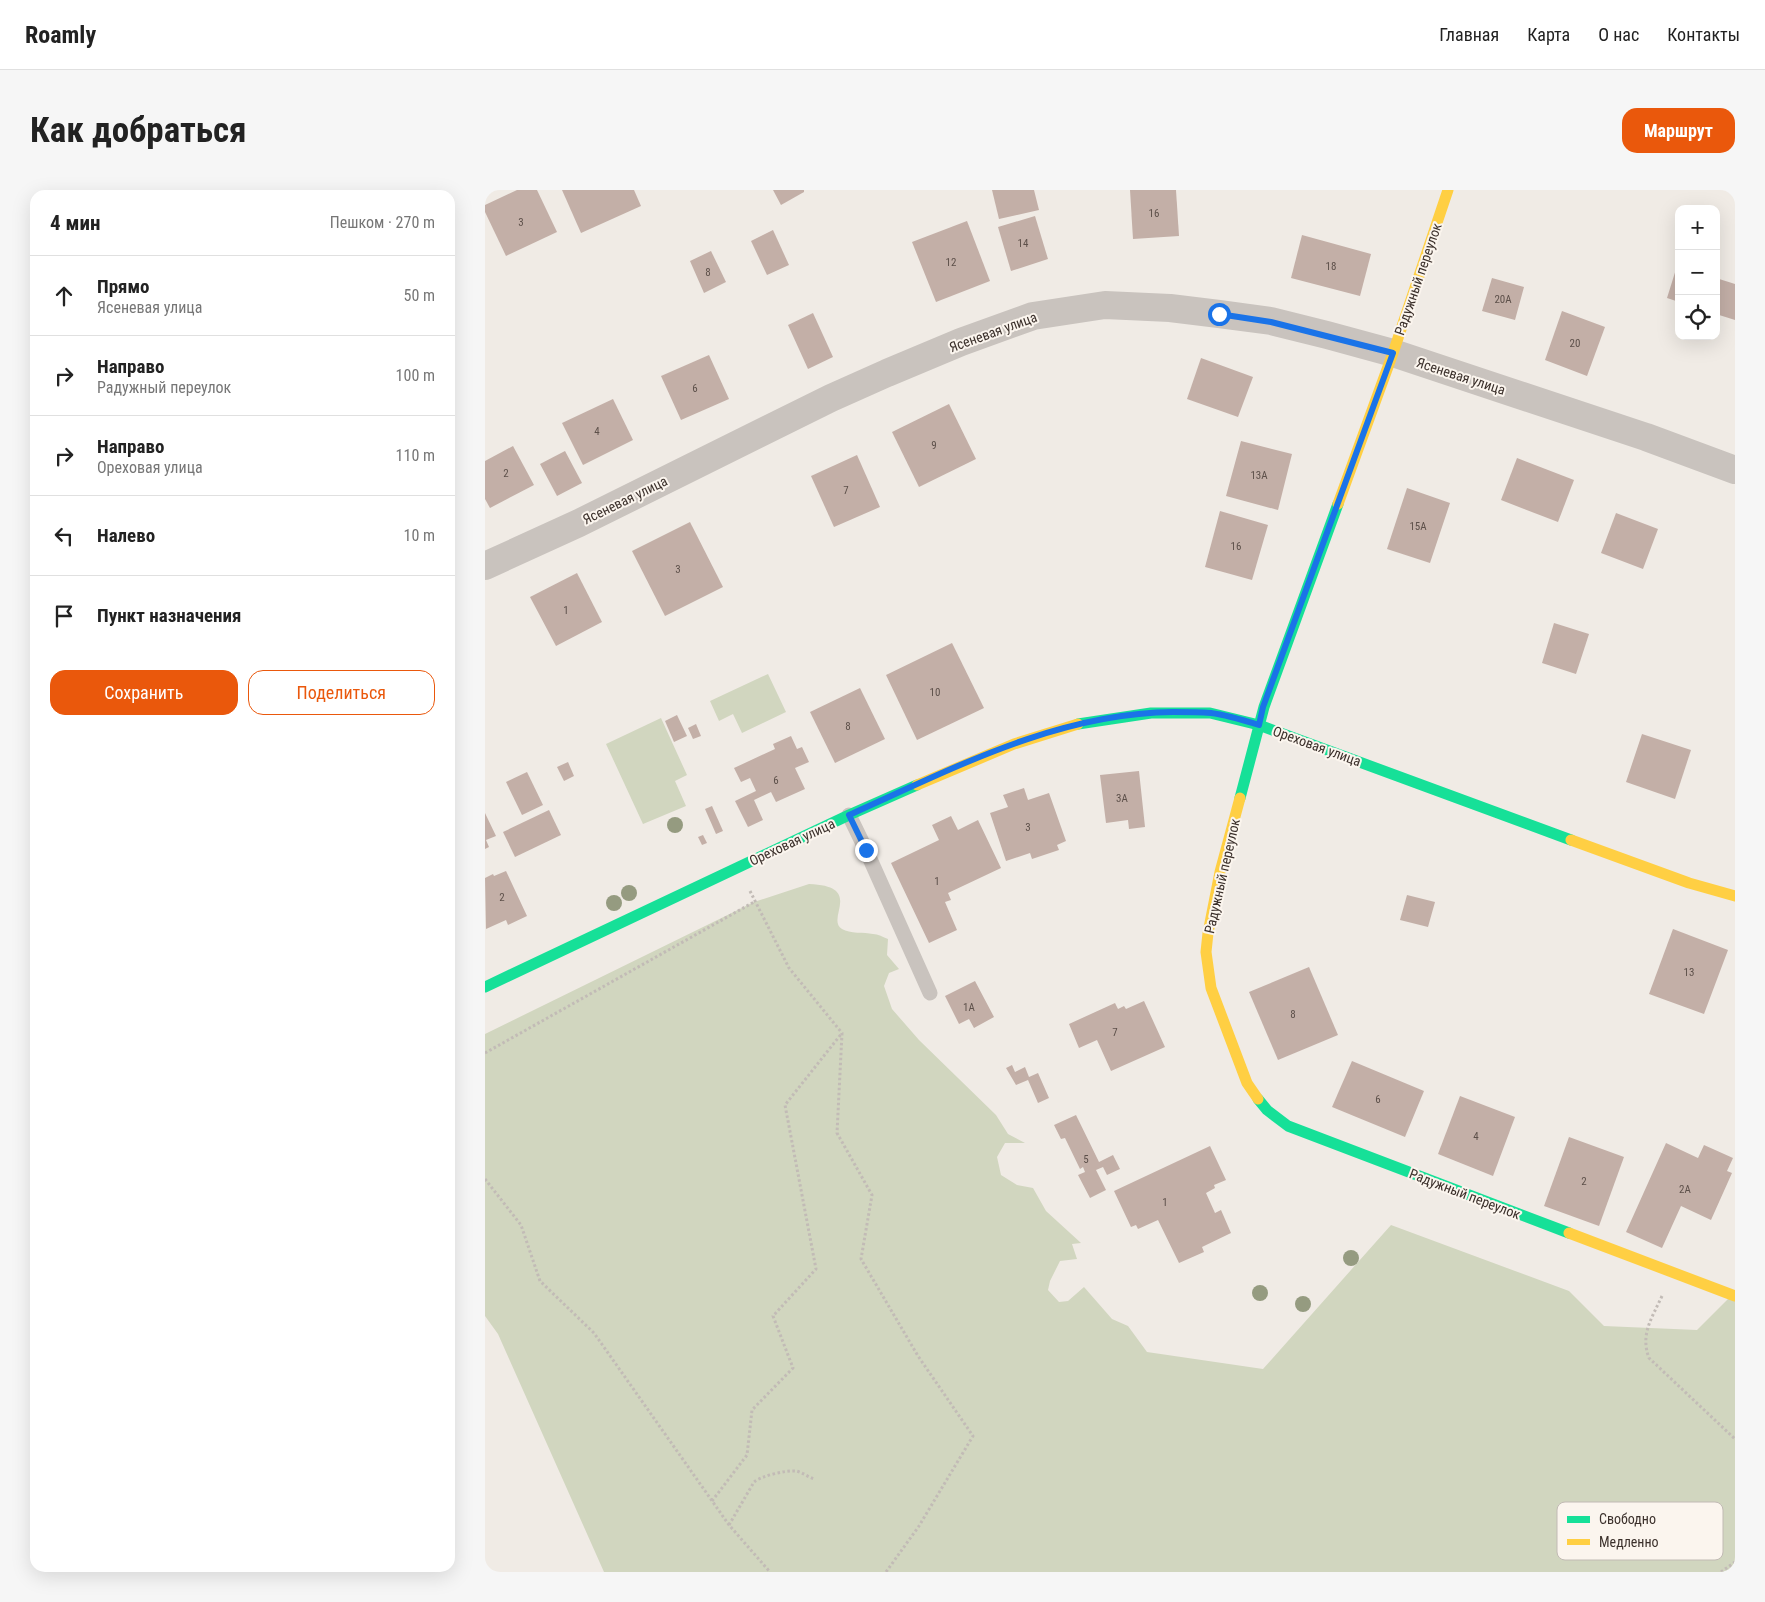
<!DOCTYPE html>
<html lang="ru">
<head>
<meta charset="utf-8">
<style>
  body { margin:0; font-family:"Roboto Condensed",sans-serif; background:#f6f6f6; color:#222 }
  .controls { position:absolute; right:15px; top:15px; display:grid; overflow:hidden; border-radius:10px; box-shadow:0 5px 20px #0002 }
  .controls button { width:45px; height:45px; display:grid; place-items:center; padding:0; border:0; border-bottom:1px solid #e0e0e0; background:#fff; color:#222; font:25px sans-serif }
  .stop { position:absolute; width:15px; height:15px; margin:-11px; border:4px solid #1a73e8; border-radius:50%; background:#fff }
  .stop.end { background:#1a73e8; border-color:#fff; box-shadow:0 1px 5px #0008 }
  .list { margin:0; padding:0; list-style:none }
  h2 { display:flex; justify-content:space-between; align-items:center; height:65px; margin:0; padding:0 20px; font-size:21px }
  h2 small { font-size:16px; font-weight:400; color:#767676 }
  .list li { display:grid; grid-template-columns:32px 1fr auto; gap:15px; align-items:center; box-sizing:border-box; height:80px; padding:0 20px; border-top:1px solid #e0e0e0 }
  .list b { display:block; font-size:19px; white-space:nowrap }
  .list p { margin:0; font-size:16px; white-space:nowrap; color:#767676 }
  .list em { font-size:16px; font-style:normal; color:#767676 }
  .actions { display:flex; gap:10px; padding:15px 20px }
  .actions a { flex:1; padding:11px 0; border:1px solid #ea580c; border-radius:15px; text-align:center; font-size:18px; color:#ea580c }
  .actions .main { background:#ea580c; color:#fff }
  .icon { flex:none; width:28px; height:28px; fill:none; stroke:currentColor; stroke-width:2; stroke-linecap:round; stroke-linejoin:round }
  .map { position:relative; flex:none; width:1250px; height:1382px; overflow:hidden; border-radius:15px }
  header { display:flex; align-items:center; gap:30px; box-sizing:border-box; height:70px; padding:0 25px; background:#fff; border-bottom:1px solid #e0e0e0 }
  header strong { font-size:24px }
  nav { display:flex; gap:28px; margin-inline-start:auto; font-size:18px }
  .intro { display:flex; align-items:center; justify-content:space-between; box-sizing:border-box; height:120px; padding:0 30px }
  h1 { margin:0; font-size:35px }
  .button { padding:12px 22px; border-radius:15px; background:#ea580c; color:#fff; font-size:18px; font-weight:700 }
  main { display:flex; gap:30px; padding:0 30px }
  aside { flex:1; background:#fff; border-radius:15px; box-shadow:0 5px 20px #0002 }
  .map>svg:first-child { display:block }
  .green { fill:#d1d6bf }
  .building { fill:#c3afa7 }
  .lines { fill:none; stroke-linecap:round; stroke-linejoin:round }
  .path { stroke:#c2bbb6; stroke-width:3; stroke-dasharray:2.5 2.5; stroke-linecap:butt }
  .lane { stroke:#c9c3be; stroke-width:15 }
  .street { stroke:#c9c3be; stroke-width:28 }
  .fast { stroke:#16e098; stroke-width:11 }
  .slow { stroke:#ffcf43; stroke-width:11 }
  .tree { fill:#959b80 }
  .route { stroke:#1a73e8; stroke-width:6 }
  .labels { text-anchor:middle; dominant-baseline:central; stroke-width:4; stroke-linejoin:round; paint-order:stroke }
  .number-label { font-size:11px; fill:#5d504a }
  .street-label { font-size:14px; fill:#3b302b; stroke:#fbf5ee }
  .key { fill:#fbf5ee; stroke:#c1bab4; stroke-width:1 }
  .key-label { font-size:14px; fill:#3b302b }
</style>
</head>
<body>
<header>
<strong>Roamly</strong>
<nav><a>Главная</a><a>Карта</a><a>О нас</a><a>Контакты</a></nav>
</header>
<div class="intro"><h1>Как добраться</h1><a class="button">Маршрут</a></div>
<main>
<aside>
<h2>4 мин<small>Пешком · 270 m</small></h2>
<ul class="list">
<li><svg class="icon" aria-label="ahead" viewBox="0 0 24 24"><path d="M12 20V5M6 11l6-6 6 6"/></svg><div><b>Прямо</b><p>Ясеневая улица</p></div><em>50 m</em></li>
<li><svg class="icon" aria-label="right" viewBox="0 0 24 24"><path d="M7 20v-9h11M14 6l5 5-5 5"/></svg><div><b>Направо</b><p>Радужный переулок</p></div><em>100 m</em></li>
<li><svg class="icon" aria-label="right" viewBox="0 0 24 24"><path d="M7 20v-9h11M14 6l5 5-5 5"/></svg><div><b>Направо</b><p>Ореховая улица</p></div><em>110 m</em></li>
<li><svg class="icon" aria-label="left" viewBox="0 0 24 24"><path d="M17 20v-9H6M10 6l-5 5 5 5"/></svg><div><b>Налево</b></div><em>10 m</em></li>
<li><svg class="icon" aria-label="arrive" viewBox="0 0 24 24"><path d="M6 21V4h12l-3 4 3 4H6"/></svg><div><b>Пункт назначения</b></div></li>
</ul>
<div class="actions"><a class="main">Сохранить</a><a>Поделиться</a></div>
</aside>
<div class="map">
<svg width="1250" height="1382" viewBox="0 0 1250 1382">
  <rect width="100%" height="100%" fill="#f0ebe5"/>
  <g class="green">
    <path d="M283,484L301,522L257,543L248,524L234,531L225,511Z"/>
    <path d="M176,528L202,585L190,591L201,616L158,634L121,554Z"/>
    <path d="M324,694C380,696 340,729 357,739C365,744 379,742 388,744C393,744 398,747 403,749L402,765L414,779L404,783L399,796L407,819L434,850L511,925L523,944L540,953H520L512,967L516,985L532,995L548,998L561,1021L596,1053L587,1054L592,1069L575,1071L565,1091L563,1100L574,1112L583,1111L599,1097L627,1129L643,1136L662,1162L778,1179L906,1035L1084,1101L1119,1136L1212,1140L1250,1102V1382H119L13,1144L0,1126V844L269,712Z"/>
  </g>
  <g class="building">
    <path d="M32,0H52L72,42L21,66L0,22V15Z"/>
    <path d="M77,0H149L156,16L96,43Z"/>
    <path d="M288,0H319V2L296,15Z"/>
    <path d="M507,0H549L554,20L514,29Z"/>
    <path d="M645,0H691L694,46L648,49Z"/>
    <path d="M550,26L563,69L526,81L513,37Z"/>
    <path d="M482,31L505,91L451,112L427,52Z"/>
    <path d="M288,40L304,75L282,85L266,51Z"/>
    <path d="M817,45L886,64L875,106L806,88Z"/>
    <path d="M226,61L241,92L219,103L205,71Z"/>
    <path d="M1192,76H1194V112L1182,108Z"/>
    <path d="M1007,88L1039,97L1030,130L997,121Z"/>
    <path d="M1231,88L1250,94V130L1231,124Z"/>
    <path d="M1077,121L1120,137L1102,186L1060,170Z"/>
    <path d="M328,123L348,167L323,179L303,135Z"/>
    <path d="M224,165L244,209L196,230L176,186Z"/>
    <path d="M716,168L768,187L753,227L702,209Z"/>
    <path d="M128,209L148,250L98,275L77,233Z"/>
    <path d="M464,214L491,269L434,297L407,242Z"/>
    <path d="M756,251L807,264L793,320L741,306Z"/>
    <path d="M28,256L49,295L5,318L0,309V271Z"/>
    <path d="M80,261L97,293L72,306L55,274Z"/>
    <path d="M372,265L395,317L349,337L326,286Z"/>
    <path d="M1032,268L1089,290L1073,332L1016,310Z"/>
    <path d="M922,298L965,313L945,373L902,359Z"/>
    <path d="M735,321L783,335L767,390L720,377Z"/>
    <path d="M1131,323L1173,339L1158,379L1116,363Z"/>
    <path d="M205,332L238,397L180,426L147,361Z"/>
    <path d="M92,383L117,432L71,456L45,407Z"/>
    <path d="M1069,433L1104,444L1091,484L1057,473Z"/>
    <path d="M467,453L499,518L432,550L401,485Z"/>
    <path d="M375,498L400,549L350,573L325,522Z"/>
    <path d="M192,525L202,546L189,552L180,531Z"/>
    <path d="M211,534L216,546L208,549L203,538Z"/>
    <path d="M1157,544L1206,560L1190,609L1141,592Z"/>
    <path d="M306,546L312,559L317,557L324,572L310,578L320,599L291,612L286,602L269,610L278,630L263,637L250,611L271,601L265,588L256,592L249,578L290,559L288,554Z"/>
    <path d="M83,572L89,586L79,591L72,577Z"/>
    <path d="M654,581L660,637L644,639L643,630L621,633L615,585Z"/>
    <path d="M42,582L58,615L37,625L21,592Z"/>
    <path d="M539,598L543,610L564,603L581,651L572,655L574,660L547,669L545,663L521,671L505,623L523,617L518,605Z"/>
    <path d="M227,616L238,641L231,644L220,619Z"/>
    <path d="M64,620L76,645L30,667L18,642Z"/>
    <path d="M0,623L11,646L1,650L4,657L0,659Z"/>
    <path d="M466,626L473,640L493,630L516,678L463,703L466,710L460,712L472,740L444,753L406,673L454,650L447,635Z"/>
    <path d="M218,645L222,653L217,655L213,647Z"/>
    <path d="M21,681L42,726L23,735L21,730L1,739L0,688L8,684L9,686Z"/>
    <path d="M922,705L950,712L943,737L915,730Z"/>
    <path d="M1188,739L1243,760L1219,824L1164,804Z"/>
    <path d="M824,777L853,845L793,870L764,802Z"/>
    <path d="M490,791L509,827L489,838L484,829L474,834L460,806Z"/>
    <path d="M659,811L680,857L626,881L612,850L594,858L584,834L630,813L633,819L639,816L641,819Z"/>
    <path d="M867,871L939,901L920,947L847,917Z"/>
    <path d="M527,875L530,882L540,877L544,887L553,883L564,908L553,913L543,890L531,895L521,878Z"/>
    <path d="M975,906L1030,927L1008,986L953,964Z"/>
    <path d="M591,925L614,972L628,965L635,979L622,985L618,977L611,980L621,1000L605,1008L593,985L600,982L598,977L595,979L580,948L576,949L569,935Z"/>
    <path d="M1084,947L1139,967L1114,1036L1059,1016Z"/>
    <path d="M1181,953L1213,968L1219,955L1248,968L1242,981L1247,983L1226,1030L1196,1016L1177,1058L1141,1042Z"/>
    <path d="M725,956L741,990L729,995L730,998L721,1003L730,1023L736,1020L746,1043L717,1057L719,1062L694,1073L673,1030L653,1039L651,1035L646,1037L629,1001Z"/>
  </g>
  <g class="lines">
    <g class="path">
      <path d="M265,701L304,778L357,843L352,943L387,1005L376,1069L433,1166L488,1246L434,1336L401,1382"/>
      <path d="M0,863L269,712"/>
      <path d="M0,989L36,1035L55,1091L109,1143L244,1335L285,1382"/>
      <path d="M1177,1106C1167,1128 1155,1144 1164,1168L1250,1249"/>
      <path d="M227,1311L262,1265L267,1220L308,1178L288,1126L331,1079L300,915L357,843"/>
      <path d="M244,1335L269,1292C276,1286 301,1280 311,1281C317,1282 323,1287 329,1289"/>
      <path d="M1236,1382L1250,1372"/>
    </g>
    <path class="lane" d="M364,625L381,660L445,803"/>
    <path class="street" d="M0,376L94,333L346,208L402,183L476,152L548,126L620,115L685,118L734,124L786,131L842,145L908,163L1161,247L1250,280"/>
    <g class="fast">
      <path d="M593,534L666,523H725L774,535L1086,650"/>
      <path d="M755,608L779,517L853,314"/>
      <path d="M0,797L364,625L432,595"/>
      <path d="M773,909L782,920L803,936L1084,1043"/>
    </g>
    <g class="slow">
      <path d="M853,314L908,163L963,0"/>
      <path d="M432,595L529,554L593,534"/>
      <path d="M755,608L735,682L723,743L721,762L726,798L762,893L773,909"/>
      <path d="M1086,650L1204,693L1250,706"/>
      <path d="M1084,1043L1250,1106"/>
    </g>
  </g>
  <g class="tree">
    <circle cx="190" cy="635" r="8"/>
    <circle cx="144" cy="703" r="8"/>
    <circle cx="129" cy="713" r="8"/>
    <circle cx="866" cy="1068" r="8"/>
    <circle cx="775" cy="1103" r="8"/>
    <circle cx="818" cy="1114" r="8"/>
  </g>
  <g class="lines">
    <path class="route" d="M381,660L364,625C467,579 572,523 688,522C700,522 713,522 726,523C742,525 758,530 774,535L778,517L908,163L786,132L734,124"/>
  </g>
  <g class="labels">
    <g class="number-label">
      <text x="669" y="23">16</text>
      <text x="36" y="32">3</text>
      <text x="538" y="53">14</text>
      <text x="466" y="72">12</text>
      <text x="846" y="76">18</text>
      <text x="223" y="82">8</text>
      <text x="1018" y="109">20А</text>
      <text x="1090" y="153">20</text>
      <text x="210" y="198">6</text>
      <text x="112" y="241">4</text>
      <text x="449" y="255">9</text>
      <text x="21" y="283">2</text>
      <text x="774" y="285">13А</text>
      <text x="361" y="300">7</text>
      <text x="933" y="336">15А</text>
      <text x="751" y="356">16</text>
      <text x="193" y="379">3</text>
      <text x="81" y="420">1</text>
      <text x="450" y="502">10</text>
      <text x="363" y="536">8</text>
      <text x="291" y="590">6</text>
      <text x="637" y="608">3А</text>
      <text x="543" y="637">3</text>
      <text x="452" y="691">1</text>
      <text x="17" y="707">2</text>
      <text x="1204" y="782">13</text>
      <text x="484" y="817">1А</text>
      <text x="808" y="824">8</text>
      <text x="630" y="842">7</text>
      <text x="893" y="909">6</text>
      <text x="991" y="946">4</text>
      <text x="601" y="969">5</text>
      <text x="1099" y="991">2</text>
      <text x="1200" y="999">2А</text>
      <text x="680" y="1012">1</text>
    </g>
    <g class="street-label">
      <text transform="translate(933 89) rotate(-71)">Радужный переулок</text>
      <text transform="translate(508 142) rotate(-20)">Ясеневая улица</text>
      <text transform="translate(976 186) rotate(18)">Ясеневая улица</text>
      <text transform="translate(140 310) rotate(-26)">Ясеневая улица</text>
      <text transform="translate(832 556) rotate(20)">Ореховая улица</text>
      <text transform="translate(307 652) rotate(-25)">Ореховая улица</text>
      <text transform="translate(737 686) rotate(-77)">Радужный переулок</text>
      <text transform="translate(980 1004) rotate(21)">Радужный переулок</text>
    </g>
  </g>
  <rect x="1072" y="1312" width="166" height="58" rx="8" class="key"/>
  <rect x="1082" y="1326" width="23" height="7" fill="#16e098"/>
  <rect x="1082" y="1349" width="23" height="6" fill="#ffcf43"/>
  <g class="key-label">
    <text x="1114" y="1334">Свободно</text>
    <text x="1114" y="1357">Медленно</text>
  </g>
</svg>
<div class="controls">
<button>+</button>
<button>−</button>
<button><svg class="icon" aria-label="locate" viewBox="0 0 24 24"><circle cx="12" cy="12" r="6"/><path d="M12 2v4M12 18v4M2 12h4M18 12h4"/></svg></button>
</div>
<div class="stop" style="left:734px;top:124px"></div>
<div class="stop end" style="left:381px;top:660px"></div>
</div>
</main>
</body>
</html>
